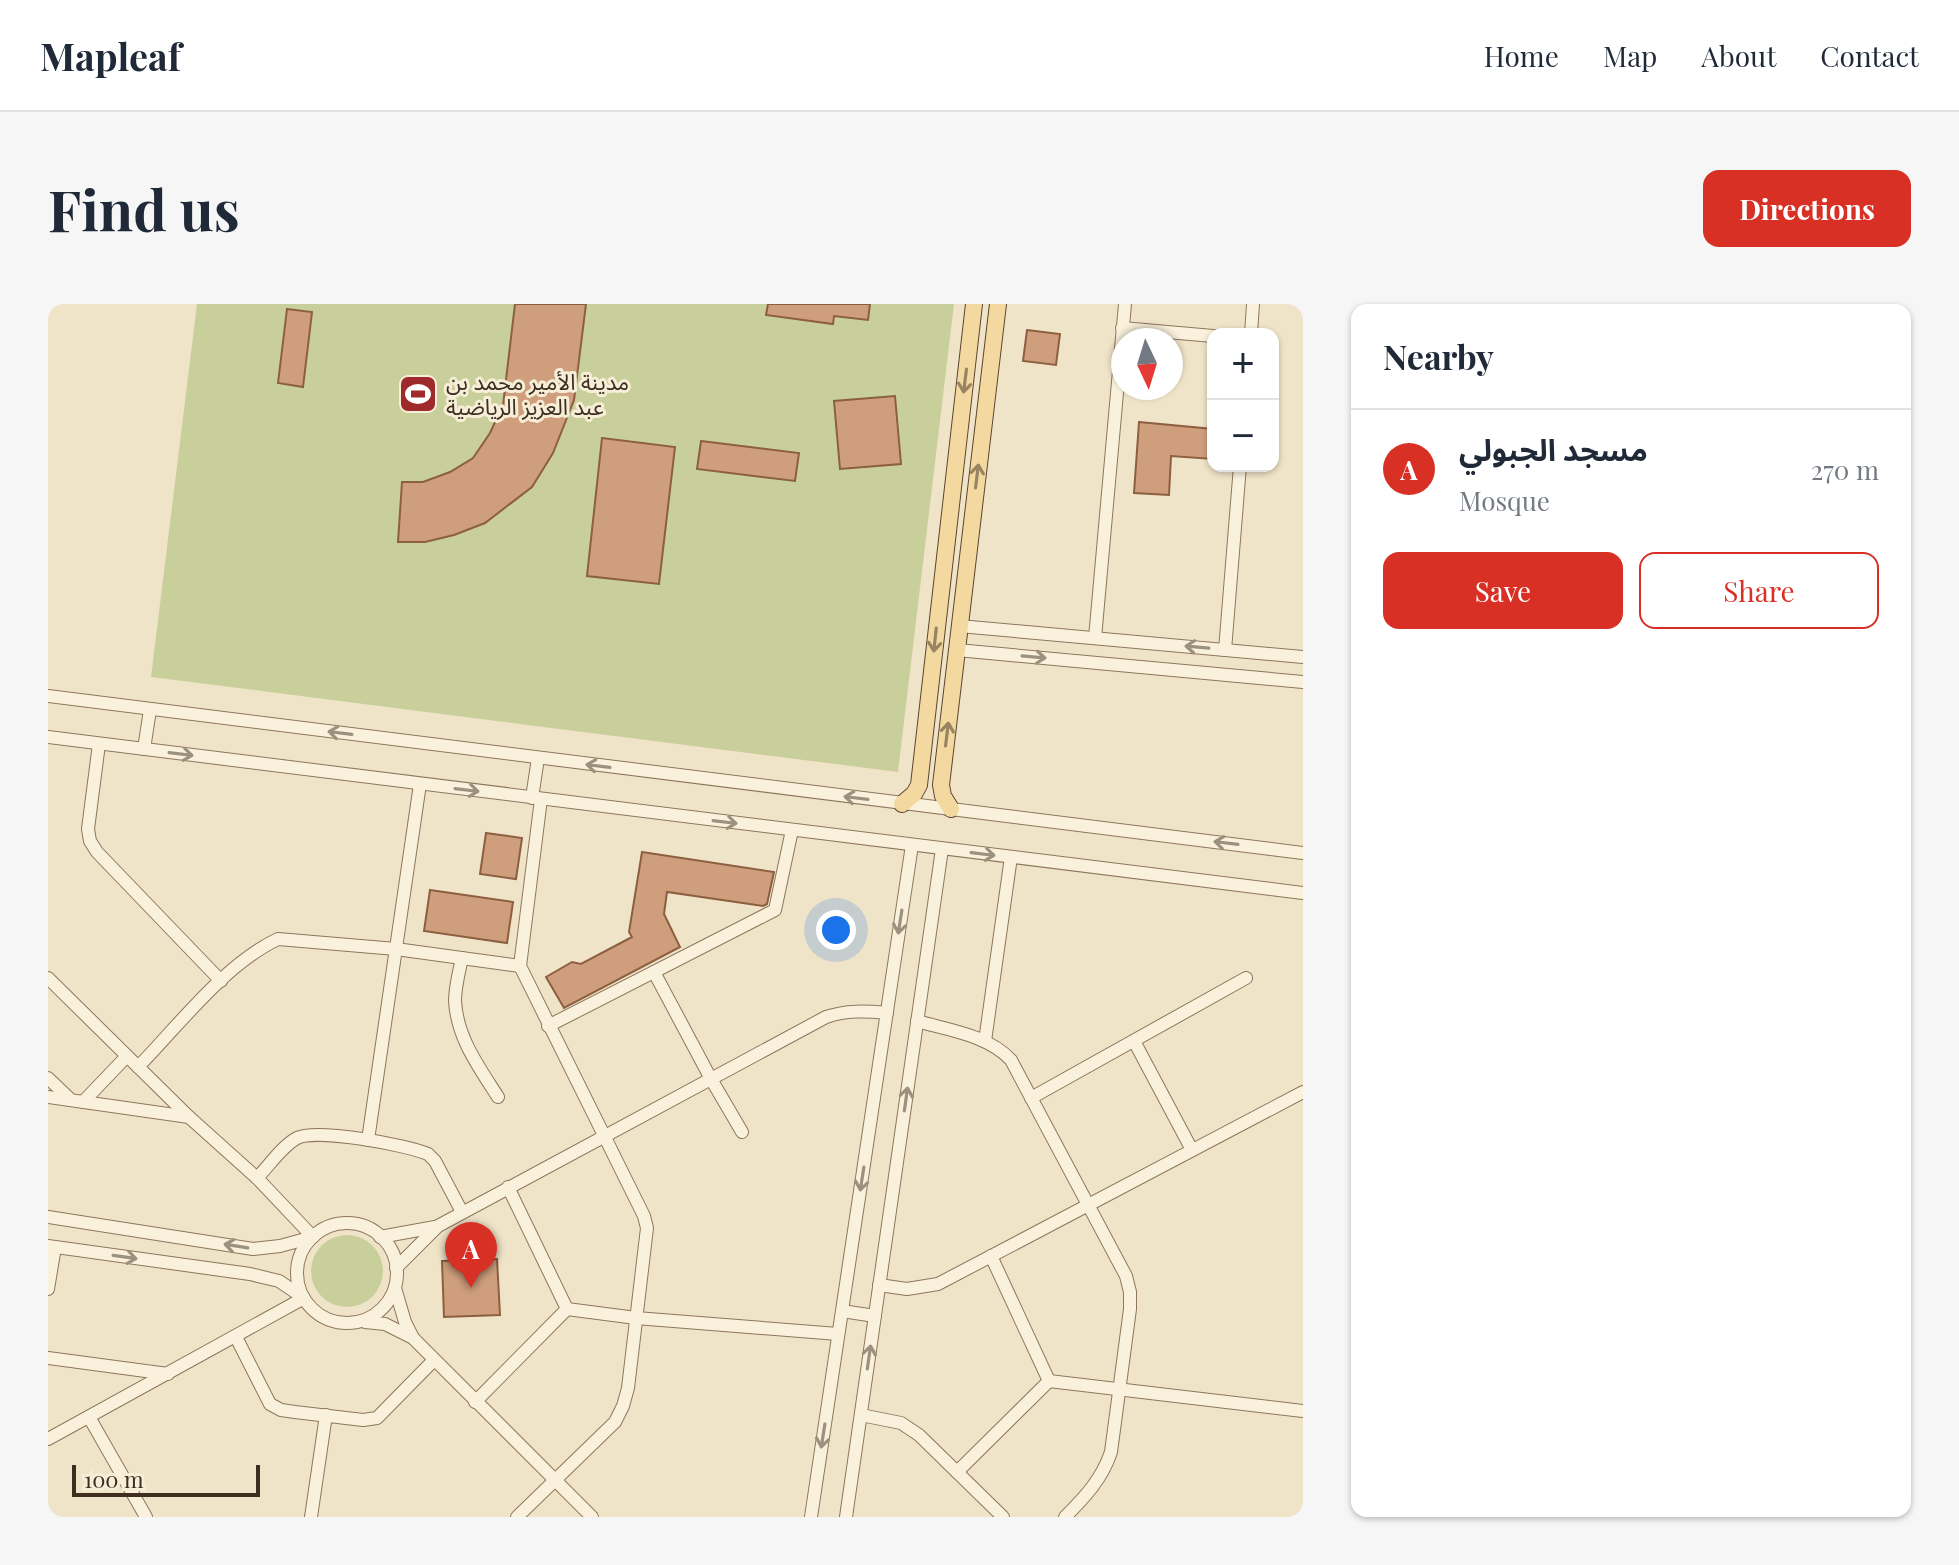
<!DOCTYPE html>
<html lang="en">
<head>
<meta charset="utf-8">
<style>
  body { margin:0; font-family:"Playfair Display","Noto Sans Arabic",serif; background:#f6f6f7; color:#1f2937 }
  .controls { position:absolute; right:24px; top:24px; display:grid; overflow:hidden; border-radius:16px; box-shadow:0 2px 6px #0004 }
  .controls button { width:72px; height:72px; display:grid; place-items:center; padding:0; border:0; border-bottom:2px solid #e0e1e3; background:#fff; color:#1f2937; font:40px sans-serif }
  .compass { position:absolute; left:1063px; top:24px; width:72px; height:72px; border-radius:50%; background:#fff; box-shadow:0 2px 6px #0004; rotate:176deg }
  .scale { position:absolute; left:24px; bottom:20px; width:188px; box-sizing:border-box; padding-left:8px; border:4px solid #3d2e20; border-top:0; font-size:22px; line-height:28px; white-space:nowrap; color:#3d2e20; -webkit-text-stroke:6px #f7eed8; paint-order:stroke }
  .you { position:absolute; left:788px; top:626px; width:28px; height:28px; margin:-20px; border:6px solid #fff; border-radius:50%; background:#1a73e8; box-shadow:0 0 0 12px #1a73e833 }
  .badge { display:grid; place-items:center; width:52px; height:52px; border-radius:50%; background:#d93025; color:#fff; font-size:26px; font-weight:700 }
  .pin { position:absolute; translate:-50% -66px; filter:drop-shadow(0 2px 4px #0008) }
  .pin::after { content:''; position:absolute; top:42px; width:28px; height:24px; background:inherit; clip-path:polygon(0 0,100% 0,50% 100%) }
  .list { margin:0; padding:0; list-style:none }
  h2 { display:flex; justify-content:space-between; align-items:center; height:104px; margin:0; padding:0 32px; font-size:34px }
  h2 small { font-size:26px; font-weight:400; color:#747a83 }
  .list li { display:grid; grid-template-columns:52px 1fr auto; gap:24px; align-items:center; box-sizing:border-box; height:120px; padding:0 32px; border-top:2px solid #e0e1e3 }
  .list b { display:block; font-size:30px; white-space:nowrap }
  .list p { margin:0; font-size:26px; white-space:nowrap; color:#747a83 }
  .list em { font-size:26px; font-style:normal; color:#747a83 }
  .actions { display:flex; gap:16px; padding:24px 32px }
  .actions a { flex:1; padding:18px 0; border:2px solid #d93025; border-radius:16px; text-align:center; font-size:28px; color:#d93025 }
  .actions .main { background:#d93025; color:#fff }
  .map { position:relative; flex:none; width:1255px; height:1213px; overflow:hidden; border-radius:16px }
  header { display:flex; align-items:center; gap:48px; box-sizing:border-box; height:112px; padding:0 40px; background:#fff; border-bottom:2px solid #e0e1e3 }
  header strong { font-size:38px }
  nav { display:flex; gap:44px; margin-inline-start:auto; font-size:28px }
  .intro { display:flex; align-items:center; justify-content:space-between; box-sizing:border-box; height:192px; padding:0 48px }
  h1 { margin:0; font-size:56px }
  .button { padding:20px 36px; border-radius:16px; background:#d93025; color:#fff; font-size:28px; font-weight:700 }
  main { display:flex; gap:48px; padding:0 48px }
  aside { flex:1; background:#fff; border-radius:16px; box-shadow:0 2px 6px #0004 }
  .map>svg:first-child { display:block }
  .green { fill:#c9cf9b }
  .building { fill:#cf9f7d; stroke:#8d5f41; stroke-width:2 }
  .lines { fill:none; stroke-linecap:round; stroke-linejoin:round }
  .minor-casing { stroke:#8d765c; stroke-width:14 }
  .major-casing { stroke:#5b4430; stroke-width:18 }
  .minor { stroke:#faf1dc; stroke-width:12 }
  .major { stroke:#f3d9a0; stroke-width:16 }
  .oneway { stroke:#988460 }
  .oneway2 { stroke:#9c907e }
  .labels { text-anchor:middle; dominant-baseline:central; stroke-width:6; stroke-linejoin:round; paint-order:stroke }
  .poi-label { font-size:22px; fill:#3d2e20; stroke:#f7eed8; text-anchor:start }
</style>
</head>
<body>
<header>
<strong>Mapleaf</strong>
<nav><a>Home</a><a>Map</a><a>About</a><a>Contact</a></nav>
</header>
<div class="intro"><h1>Find us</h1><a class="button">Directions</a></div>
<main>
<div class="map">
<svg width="1255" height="1213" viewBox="0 0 1255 1213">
  <rect width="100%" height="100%" fill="#f0e4c8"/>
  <g class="green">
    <path d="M149,0H906L850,468L103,373Z"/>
    <circle cx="299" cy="967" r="36"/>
  </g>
  <g class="building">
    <path d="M467,0H538L526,96L505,149L484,183L437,219L406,231L377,238H350L354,178H375L402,168L425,154L442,129L455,101Z"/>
    <path d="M720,0H822L820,16L786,12L785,20L718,11Z"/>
    <path d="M239,5L264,8L255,83L230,79Z"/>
    <path d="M979,26L1012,30L1008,61L975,57Z"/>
    <path d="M847,92L853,160L792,165L786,97Z"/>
    <path d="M1091,118L1165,125V155L1123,152L1121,191L1086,189Z"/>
    <path d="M554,134L627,143L611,280L539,272Z"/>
    <path d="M653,137L751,149L747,177L649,165Z"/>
    <path d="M438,529L474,534L468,575L432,570Z"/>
    <path d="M594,548L726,568L719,600L715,602L619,588L616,610L632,643L516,704L498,673L524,658L533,660L584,633L581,628Z"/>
    <path d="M382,586L465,598L459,639L376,627Z"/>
    <path d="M449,955L452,1011L396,1013L394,957Z"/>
  </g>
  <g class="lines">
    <defs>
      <g id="minor">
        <path d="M1074,24L1165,32"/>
        <path d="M1203,30L1205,0"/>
        <path d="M911,322L1255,353"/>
        <path d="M1047,334L1077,0"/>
        <path d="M909,346L1255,378"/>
        <path d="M1177,346L1192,162"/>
        <path d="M0,392L1255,549"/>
        <path d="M0,433L1255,589"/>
        <path d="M51,440L40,525L42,537L49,548L173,677"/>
        <path d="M96,445L102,406"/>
        <path d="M484,494L490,454"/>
        <path d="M414,654C411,668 407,683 407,697C409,734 431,763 450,793"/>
        <path d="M606,668L663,775L694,828"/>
        <path d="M0,674L141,813L209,874L265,933L232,942L205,945L0,913"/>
        <path d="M869,717C900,726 940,731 963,756L1078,972L1082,988V1005L1063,1148C1054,1175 1037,1193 1017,1213"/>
        <path d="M500,722L727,606L744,526"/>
        <path d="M937,737L963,553"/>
        <path d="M1086,737L1144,846"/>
        <path d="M90,763C131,721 177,660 230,635L348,645L472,662"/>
        <path d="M0,774L23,796"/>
        <path d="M0,793L141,813"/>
        <path d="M983,794L1198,674"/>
        <path d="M35,798L79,752"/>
        <path d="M320,836L372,480"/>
        <path d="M209,874C221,862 234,842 249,834C268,824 359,841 380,850L387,857L414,908"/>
        <path d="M460,883L519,1005"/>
        <circle cx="299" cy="969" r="50"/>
        <path d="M332,933L387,923"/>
        <path d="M0,942L202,970L231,977L256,994L0,1135"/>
        <path d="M943,952L1001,1077"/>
        <path d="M348,964L390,922L778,713C799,706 817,707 839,709"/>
        <path d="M831,981L859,985L890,980L1255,788"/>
        <path d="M347,984L357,1018L365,1034"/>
        <path d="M0,985L7,943"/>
        <path d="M519,1005L588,1014L790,1030"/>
        <path d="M794,1007L827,1012"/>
        <path d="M317,1018L337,1020L365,1034L544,1213"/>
        <path d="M188,1033L222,1100L233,1106L247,1108L315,1116L329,1114L386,1056"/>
        <path d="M0,1054L120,1070"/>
        <path d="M1001,1077L1255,1107"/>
        <path d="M427,1098L519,1005"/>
        <path d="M813,1111L853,1119L871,1131L955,1213"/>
        <path d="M41,1113L98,1213"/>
        <path d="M909,1168L1001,1077"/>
        <path d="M263,1213L278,1111"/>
        <path d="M469,1213L567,1118L575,1102L580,1084L599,924L596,912L472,662L493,495"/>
        <path d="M763,1213L864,541"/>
        <path d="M798,1213L894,545"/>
      </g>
      <g id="major">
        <path d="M854,500L866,490L871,481L926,0"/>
        <path d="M903,505L895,492L893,481L950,0"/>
      </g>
    </defs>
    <use href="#minor" class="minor-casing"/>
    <use href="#major" class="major-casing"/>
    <use href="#minor" class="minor"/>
    <use href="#major" class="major"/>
  </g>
  <defs><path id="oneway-shaft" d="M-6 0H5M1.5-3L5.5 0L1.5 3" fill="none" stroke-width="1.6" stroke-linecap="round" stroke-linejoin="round" transform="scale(2)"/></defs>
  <g class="oneway">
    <use href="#oneway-shaft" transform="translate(917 77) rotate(97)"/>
    <use href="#oneway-shaft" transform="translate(929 172) rotate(-83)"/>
    <use href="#oneway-shaft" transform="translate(887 336) rotate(96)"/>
    <use href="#oneway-shaft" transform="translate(899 430) rotate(-83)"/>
  </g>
  <g class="oneway2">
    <use href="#oneway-shaft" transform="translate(1149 343) rotate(-175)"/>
    <use href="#oneway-shaft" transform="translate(986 353) rotate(5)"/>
    <use href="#oneway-shaft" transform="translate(292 429) rotate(-173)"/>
    <use href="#oneway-shaft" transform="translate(133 450) rotate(7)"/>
    <use href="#oneway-shaft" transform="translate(550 462) rotate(-173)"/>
    <use href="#oneway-shaft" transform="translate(419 486) rotate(7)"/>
    <use href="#oneway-shaft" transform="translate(808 494) rotate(-173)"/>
    <use href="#oneway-shaft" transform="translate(677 518) rotate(7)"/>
    <use href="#oneway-shaft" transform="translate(1178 539) rotate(-173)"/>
    <use href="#oneway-shaft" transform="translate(935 550) rotate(7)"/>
    <use href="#oneway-shaft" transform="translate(852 618) rotate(99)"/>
    <use href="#oneway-shaft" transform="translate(858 795) rotate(-82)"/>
    <use href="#oneway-shaft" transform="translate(814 875) rotate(99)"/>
    <use href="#oneway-shaft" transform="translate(188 942) rotate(-171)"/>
    <use href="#oneway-shaft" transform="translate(77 953) rotate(8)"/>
    <use href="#oneway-shaft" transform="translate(821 1053) rotate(-82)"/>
    <use href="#oneway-shaft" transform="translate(775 1132) rotate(99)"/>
  </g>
  <defs>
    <symbol id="stadium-square" viewBox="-11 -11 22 22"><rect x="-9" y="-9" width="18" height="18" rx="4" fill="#9e2a2b" stroke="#f7eed8"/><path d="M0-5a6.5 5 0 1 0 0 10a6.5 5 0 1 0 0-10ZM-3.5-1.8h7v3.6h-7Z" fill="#fff"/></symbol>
  </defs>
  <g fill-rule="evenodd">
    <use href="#stadium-square" x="348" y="68" width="44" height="44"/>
  </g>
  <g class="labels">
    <g class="poi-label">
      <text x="398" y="77">مدينة الأمير محمد بن<tspan x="398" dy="25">عبد العزيز الرياضية</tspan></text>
    </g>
  </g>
</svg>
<div class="controls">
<button>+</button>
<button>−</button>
</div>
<svg class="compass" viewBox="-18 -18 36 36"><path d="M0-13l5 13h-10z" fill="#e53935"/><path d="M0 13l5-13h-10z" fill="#747a83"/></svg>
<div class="scale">100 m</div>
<div class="you"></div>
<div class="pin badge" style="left:423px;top:984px">A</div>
</div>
<aside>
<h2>Nearby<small></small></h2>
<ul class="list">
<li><span class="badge">A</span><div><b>مسجد الجبولي</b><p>Mosque</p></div><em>270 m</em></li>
</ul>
<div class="actions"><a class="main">Save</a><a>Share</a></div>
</aside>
</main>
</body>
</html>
